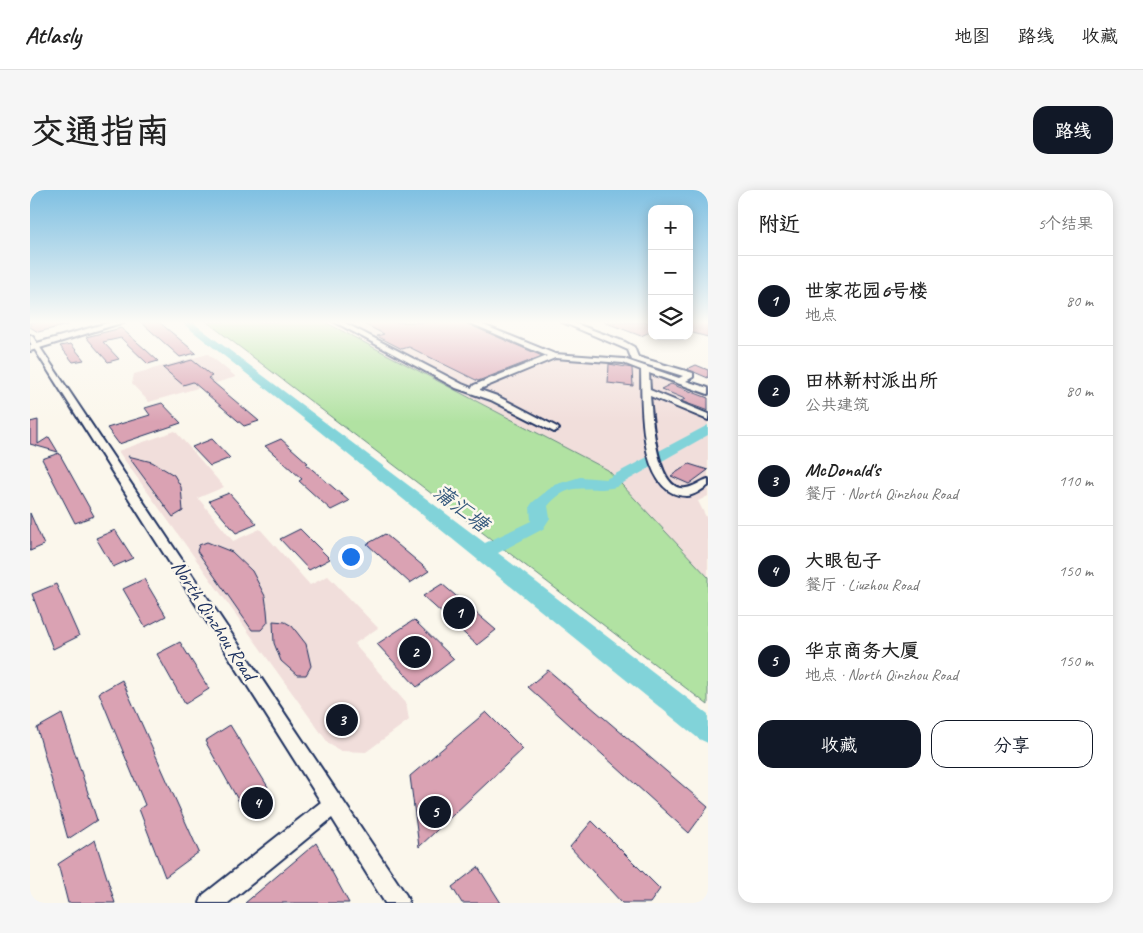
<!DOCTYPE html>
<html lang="zh">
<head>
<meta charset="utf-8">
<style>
  body { margin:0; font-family:Caveat,"LXGW WenKai TC",sans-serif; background:#f6f6f6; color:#222 }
  .controls { position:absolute; right:15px; top:15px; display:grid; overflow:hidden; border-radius:10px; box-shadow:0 2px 12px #0003 }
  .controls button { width:45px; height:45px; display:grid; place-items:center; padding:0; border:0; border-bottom:1px solid #e0e0e0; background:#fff; color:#222; font:25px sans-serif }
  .you { position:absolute; left:320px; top:366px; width:18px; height:18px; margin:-12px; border:4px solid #fff; border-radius:50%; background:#1a73e8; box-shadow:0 0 0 8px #1a73e833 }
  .badge { display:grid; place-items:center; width:32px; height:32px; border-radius:50%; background:#111827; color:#fff; font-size:16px; font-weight:700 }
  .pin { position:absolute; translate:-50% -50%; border:2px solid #fff; box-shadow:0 1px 5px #0006 }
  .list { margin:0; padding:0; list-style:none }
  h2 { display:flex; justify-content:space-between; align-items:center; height:65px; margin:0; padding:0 20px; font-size:21px }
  h2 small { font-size:16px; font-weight:400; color:#767676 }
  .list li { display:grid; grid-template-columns:32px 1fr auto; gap:15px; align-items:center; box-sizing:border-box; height:90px; padding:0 20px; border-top:1px solid #e0e0e0 }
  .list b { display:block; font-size:19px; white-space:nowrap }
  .list p { margin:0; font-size:16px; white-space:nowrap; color:#767676 }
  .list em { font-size:16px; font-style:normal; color:#767676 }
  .actions { display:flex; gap:10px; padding:15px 20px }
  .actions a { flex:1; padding:11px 0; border:1px solid #111827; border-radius:15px; text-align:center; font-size:18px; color:#111827 }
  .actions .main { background:#111827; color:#fff }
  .icon { flex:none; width:28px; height:28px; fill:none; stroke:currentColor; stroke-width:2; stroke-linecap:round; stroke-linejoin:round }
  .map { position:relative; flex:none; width:678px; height:713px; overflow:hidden; border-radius:15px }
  header { display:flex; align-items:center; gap:30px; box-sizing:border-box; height:70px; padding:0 25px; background:#fff; border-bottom:1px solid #e0e0e0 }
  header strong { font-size:24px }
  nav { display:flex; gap:28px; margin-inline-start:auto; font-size:18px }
  .intro { display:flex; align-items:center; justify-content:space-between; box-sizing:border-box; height:120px; padding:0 30px }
  h1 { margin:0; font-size:35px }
  .button { padding:12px 22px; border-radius:15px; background:#111827; color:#fff; font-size:18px; font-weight:700 }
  main { display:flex; gap:30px; padding:0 30px }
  aside { flex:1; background:#fff; border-radius:15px; box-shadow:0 2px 12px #0003 }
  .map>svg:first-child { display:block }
  .built { fill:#f1dedb }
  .green { fill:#b1e2a2; stroke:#668880 }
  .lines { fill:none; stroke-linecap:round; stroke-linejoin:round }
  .stream { stroke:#5891a8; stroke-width:2 }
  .river { fill:#81d3d9; fill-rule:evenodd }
  .building { fill:#daa2b3; stroke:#1b2f5e }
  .minor-casing { stroke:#1b2f5e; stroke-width:4 }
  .major-casing { stroke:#1b2f5e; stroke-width:4 }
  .minor { fill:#fbf7ec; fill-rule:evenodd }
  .major { fill:#fbf7ec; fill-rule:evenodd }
  .labels { text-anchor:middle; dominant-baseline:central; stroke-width:5; stroke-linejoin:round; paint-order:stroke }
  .street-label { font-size:20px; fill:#1b2f5e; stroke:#fbf7ec }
  .water-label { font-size:21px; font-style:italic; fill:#34587d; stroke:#fbf7ec }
</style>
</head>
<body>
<header>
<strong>Atlasly</strong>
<nav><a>地图</a><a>路线</a><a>收藏</a></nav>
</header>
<div class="intro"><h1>交通指南</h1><a class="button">路线</a></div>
<main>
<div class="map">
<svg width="678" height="713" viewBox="0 0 678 713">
  <rect width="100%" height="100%" fill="#fbf7ec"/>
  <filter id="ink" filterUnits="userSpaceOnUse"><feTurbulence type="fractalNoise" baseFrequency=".02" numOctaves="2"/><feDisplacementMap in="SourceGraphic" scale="10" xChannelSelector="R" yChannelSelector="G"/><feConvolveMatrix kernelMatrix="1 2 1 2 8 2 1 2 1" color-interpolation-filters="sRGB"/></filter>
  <g filter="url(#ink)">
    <g class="built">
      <path d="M299,132H450L528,163L599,168L678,198V306L668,311L678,331V389L574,281Z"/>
      <path d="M178,164L206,187L119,212L102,194L104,184Z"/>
      <path d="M145,241L194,297L168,308L203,351L230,339L280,395L298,386L348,438L324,454L376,513L379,530L336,562L311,561L299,554L88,261Z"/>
    </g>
    <path class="green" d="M177,132H295L578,280L678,387V515Z"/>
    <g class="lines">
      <path class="stream" d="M158,133L165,132"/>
      <path class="river" d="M151,132H162L455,353L501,331L500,316L503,312L524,295L550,287L576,289L678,235V245L586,297C557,304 542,288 518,316L520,328L513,339L468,363L678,524V553L669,549L273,228Z"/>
    </g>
    <g class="building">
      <path d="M0,132H37V135L8,142L0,137Z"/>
      <path d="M111,132H129L166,163L150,167Z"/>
      <path d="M330,132H433L512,166L448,191L379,157L372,159L347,146L354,144Z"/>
      <path d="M574,132H622V141L611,146Z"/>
      <path d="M659,132H678V147L659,142Z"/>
      <path d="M91,138L115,159L128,171L118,174L91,148L73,152L89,169L78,172L56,147Z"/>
      <path d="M41,154L54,170L43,172L30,156Z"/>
      <path d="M162,170L182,186L178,188L229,231L214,236L163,192L153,195L133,178Z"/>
      <path d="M579,174L602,178L603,196L578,193Z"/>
      <path d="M666,175L678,180V188L657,179Z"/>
      <path d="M641,194L678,208V221L651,211L655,209L631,199Z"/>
      <path d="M132,213L151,233L89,254L77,238L120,225L115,218Z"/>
      <path d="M8,230V254L19,247L28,262L0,254V232Z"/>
      <path d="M182,249L200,268L180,276L162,257Z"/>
      <path d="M251,249L278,273L276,274L319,311L301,320L269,291L272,289L235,256Z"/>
      <path d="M29,263L64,326L45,333L12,269Z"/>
      <path d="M98,266L122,272L144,285L151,297L153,321L143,327Z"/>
      <path d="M659,274L678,280L659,294L641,286Z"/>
      <path d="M199,303L227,334L206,343L179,311Z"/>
      <path d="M0,323L14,355L0,361Z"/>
      <path d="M270,339L300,369L279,380L250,349Z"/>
      <path d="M85,340L103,368L83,377L66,348Z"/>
      <path d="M355,344L399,381L380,393L337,354Z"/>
      <path d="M177,352L202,362L222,381L235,406L237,420L238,432L231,440H222L167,361L169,355Z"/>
      <path d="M114,389L136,426L115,437L93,399Z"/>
      <path d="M26,394L49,446L23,459L2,404Z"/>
      <path d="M412,394L466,440L447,455L393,406Z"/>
      <path d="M384,430L424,469L387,497L347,454Z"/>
      <path d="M243,431L255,432L262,436L276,454L281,476L276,485H267L251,471L244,453Z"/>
      <path d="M150,452L179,499L155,514L127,464Z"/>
      <path d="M518,480L678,617L659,643L498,497Z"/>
      <path d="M92,490L169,662L135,687L109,619L115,615L69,503Z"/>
      <path d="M456,522L493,559L389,657L380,586Z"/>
      <path d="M32,524L67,630L38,649L7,538Z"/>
      <path d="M200,535L238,597L212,617L175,551Z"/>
      <path d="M562,631L630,699L620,713H592L540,657Z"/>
      <path d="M65,650L85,713H38L28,674Z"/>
      <path d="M286,653L319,713H215Z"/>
      <path d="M448,677L471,713H432L422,697Z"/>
    </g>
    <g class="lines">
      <defs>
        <g id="minor">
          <path d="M305,132H313L432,194L442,198L444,195L517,166L438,132H446L525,164L594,169L649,188L653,186L602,170L598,160L589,156L532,132H541L595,152L604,157L608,167L663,183V187L656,191L678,198V204L619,183L620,200L678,224V230L620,206C622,225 626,304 656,298C664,297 671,291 678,289V296C672,299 664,306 657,306C608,306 612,213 611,180L593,173L525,168L450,199V200L467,206L527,237L529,239L524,242L461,210L426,198Z"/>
          <path d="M0,145L3,147L376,705L379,713H355L302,628L198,713H170L173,705L291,612L0,152Z"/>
        </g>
        <path id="major" d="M81,132H94L0,161V155Z"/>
      </defs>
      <use href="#minor" class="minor-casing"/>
      <use href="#major" class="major-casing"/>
      <use href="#minor" class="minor"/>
      <use href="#major" class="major"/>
    </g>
  </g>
  <linearGradient id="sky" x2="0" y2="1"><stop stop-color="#7fc0e2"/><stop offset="0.57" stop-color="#fdfbf6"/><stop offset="1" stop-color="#fdfbf6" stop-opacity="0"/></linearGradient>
  <rect width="678" height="232" fill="url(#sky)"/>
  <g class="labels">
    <g class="street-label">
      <text transform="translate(184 430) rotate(57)">North Qinzhou Road</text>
    </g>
    <g class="water-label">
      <text transform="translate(431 318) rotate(38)">蒲汇塘</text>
    </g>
  </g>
</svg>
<div class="controls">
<button>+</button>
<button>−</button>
<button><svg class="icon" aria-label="layers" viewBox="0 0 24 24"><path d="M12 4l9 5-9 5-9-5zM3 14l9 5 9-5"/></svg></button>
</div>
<div class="you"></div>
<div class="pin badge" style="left:429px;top:423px">1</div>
<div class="pin badge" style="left:385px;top:462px">2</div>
<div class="pin badge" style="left:312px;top:530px">3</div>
<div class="pin badge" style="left:227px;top:613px">4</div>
<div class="pin badge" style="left:405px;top:622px">5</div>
</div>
<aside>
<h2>附近<small>5个结果</small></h2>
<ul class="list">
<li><span class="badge">1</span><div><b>世家花园6号楼</b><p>地点</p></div><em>80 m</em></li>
<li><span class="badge">2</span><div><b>田林新村派出所</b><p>公共建筑</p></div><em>80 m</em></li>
<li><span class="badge">3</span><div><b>McDonald's</b><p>餐厅 · North Qinzhou Road</p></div><em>110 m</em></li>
<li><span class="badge">4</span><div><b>大眼包子</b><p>餐厅 · Liuzhou Road</p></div><em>150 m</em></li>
<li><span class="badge">5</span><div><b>华京商务大厦</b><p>地点 · North Qinzhou Road</p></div><em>150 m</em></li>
</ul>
<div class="actions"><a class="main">收藏</a><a>分享</a></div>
</aside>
</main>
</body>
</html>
